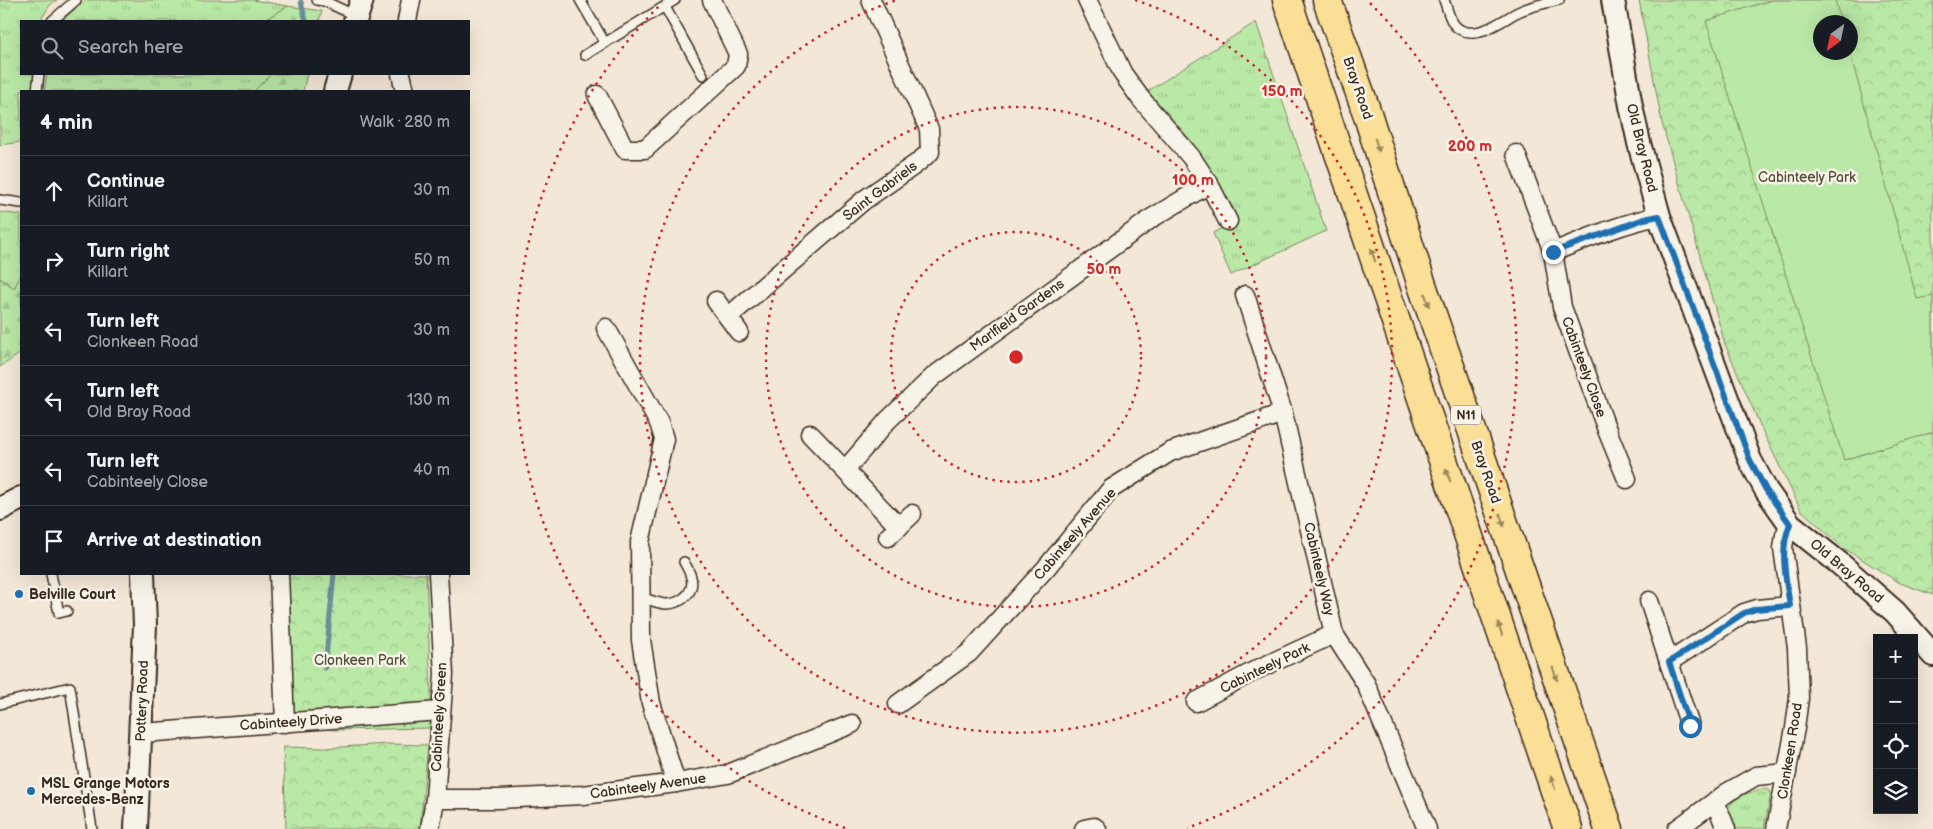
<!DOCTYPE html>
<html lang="en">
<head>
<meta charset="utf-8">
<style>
  body { margin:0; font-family:"Balsamiq Sans",sans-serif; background:#20242c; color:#f1f3f6 }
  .controls { position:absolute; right:15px; bottom:15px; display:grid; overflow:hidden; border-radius:0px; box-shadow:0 5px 20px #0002 }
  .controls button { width:45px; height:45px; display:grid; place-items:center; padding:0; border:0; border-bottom:1px solid #363941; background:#171b24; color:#f1f3f6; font:25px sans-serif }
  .compass { position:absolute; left:1813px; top:15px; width:45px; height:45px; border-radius:50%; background:#171b24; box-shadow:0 5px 20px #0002; rotate:213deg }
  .stop { position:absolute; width:15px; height:15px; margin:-11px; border:4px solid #1f6fb2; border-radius:50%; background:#fff }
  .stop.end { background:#1f6fb2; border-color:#fff; box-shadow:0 1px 5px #0008 }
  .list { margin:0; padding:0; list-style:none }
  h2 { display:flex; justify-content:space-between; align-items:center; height:65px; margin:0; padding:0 20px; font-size:21px }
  h2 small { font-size:16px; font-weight:400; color:#9ea1a6 }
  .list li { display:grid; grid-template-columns:32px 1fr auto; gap:15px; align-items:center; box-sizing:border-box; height:70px; padding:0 20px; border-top:1px solid #363941 }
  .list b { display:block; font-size:19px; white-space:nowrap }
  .list p { margin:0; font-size:16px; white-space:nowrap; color:#9ea1a6 }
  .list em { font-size:16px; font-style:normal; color:#9ea1a6 }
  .icon { flex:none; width:28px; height:28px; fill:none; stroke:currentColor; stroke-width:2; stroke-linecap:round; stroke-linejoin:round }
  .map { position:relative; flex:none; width:1933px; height:829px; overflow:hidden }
  .search { position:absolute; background:#171b24; box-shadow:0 5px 20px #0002; left:20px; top:20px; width:450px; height:55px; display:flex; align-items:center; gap:12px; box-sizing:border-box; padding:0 18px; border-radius:0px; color:#9ea1a6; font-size:19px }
  .panel { position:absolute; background:#171b24; box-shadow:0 5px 20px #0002; left:20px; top:90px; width:450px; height:485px; border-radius:0px }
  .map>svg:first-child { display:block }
  .grass { fill:url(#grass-tufts); stroke:#7a8962 }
  .forest { fill:url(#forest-firs); stroke:#7a8962 }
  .park { fill:url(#park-crowns); stroke:#7a8962; fill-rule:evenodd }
  .pitch { fill:#bae8a6; stroke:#7a8962 }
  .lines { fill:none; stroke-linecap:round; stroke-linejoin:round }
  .stream { stroke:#698f98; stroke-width:5 }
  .service-casing { stroke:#3b2a1e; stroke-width:12 }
  .minor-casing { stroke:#3b2a1e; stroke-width:21 }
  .tertiary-casing { stroke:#3b2a1e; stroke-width:26 }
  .trunk-casing { stroke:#3b2a1e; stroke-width:31 }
  .service { stroke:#f7f3e8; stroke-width:9 }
  .minor { stroke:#f7f3e8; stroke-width:18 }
  .tertiary { stroke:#f7f3e8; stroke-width:22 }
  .trunk { stroke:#fbdf96; stroke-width:28 }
  .oneway { fill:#9b845a }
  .route { stroke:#1f6fb2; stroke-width:6 }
  .ring { fill:none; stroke:#d62828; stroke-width:2.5; stroke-dasharray:2.5 5 }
  .poi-dot { fill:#1f6fb2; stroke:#f7f3e8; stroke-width:2 }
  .labels { text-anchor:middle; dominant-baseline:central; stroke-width:5; stroke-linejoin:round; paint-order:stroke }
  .shield { fill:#f7f3e8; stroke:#73665b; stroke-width:1 }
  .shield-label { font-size:12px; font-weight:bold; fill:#3b2a1e }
  .street-label { font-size:14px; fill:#3b2a1e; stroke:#f7f3e8 }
  .park-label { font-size:14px; fill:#545039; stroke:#f7f3e8 }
  .poi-label { font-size:14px; font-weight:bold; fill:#3b2a1e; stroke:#f7f3e8; text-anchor:start }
  .centre { fill:#d62828; stroke:#f7f3e8; stroke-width:2.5 }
  .ring-label { font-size:15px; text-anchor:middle; font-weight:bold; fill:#d62828; stroke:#f7f3e8; stroke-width:5; stroke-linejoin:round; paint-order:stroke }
</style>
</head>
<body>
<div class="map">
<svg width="1933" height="829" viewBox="0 0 1933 829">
  <defs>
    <pattern id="grass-tufts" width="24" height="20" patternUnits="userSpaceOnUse" patternTransform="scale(1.25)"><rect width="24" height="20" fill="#bae8a6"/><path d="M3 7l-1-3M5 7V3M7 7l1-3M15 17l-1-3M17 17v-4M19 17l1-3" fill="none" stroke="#a1c78e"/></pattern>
    <pattern id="forest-firs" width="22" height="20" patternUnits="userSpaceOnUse" patternTransform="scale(1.25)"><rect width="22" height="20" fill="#bae8a6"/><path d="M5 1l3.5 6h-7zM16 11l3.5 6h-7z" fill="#a1c78e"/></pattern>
    <pattern id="park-crowns" width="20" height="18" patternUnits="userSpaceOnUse" patternTransform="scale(1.25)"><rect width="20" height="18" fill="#bae8a6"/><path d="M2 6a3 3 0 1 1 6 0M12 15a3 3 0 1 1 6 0" fill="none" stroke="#a1c78e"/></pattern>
  </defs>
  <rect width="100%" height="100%" fill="#f3e7d7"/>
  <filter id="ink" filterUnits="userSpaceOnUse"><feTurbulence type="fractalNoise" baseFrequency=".02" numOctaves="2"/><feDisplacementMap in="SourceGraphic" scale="10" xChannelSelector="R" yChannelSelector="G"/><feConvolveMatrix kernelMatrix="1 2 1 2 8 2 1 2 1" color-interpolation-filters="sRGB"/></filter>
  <g filter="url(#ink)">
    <g class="grass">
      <path d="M0,0H57L50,5L40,21H21V74H34L32,91H21V142L0,145Z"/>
      <path d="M86,0H253L288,6L263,21H61Z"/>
      <path d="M1256,22L1326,231L1231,275L1213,233L1234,221L1219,182L1193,143L1148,91Z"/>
      <path d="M47,74H271L254,91H44Z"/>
      <path d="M0,212L21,215V275L14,289L0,278Z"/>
      <path d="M1766,789L1770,791L1771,794L1764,829H1730L1725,814C1732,797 1749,791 1766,789Z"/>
    </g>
    <g class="forest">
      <path d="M288,6L322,11L319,21H263Z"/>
      <path d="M271,74H307L303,91H254Z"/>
      <path d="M21,275V353L0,367V278L14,288Z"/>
    </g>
    <g class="park">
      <path d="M1639,0H1933V595L1900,583L1845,549L1801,510L1763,432L1725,344L1662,123ZM1820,22H1850V52H1820Z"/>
      <path d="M287,574H426L432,718L430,728L335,730L312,727L293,709Z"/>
      <path d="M387,744L428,745L420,829H286L283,747L325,748Z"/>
    </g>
    <path class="pitch" d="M1772,0H1835L1841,22H1820V52L1850,53L1917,299L1933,296V432L1844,460L1706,21Z"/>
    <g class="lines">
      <g class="stream">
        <path d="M301,2L306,21"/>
        <path d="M325,668L334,574"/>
      </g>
      <defs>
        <g id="service">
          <path d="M317,0L324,1L356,16"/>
          <path d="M580,0L605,43"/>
          <path d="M1444,0C1448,10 1450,25 1461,30C1479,39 1502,20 1518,12C1530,6 1546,3 1559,0"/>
          <path d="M665,7L703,75"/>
          <path d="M52,21L76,0"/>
          <path d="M585,55L675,0"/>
          <path d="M37,91L39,74"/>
          <path d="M0,200L21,203"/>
          <path d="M51,574L59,613L67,611"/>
          <path d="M640,597C648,599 659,604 667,604C673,604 681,601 685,597C697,586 691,574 684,562"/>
          <path d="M0,704L70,687L92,829"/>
        </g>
        <g id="minor">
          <path d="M1087,0L1123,74L1141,99L1191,157L1209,184L1228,221"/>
          <path d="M407,21L411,0"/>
          <path d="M401,74L405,91"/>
          <path d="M597,95L625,149H645L736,66L738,54L712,0"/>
          <path d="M1516,154L1553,252L1562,307L1607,430L1627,479"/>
          <path d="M1553,252C1588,238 1623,223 1659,216"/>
          <path d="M1245,295L1283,413L1334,634L1366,684L1427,829"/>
          <path d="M716,301L739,332"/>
          <path d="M728,317L864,200L916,164L930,152L929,129L871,0"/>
          <path d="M606,328L659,423L664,439L640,542L641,640L651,703L676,783"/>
          <path d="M810,434L899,527"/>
          <path d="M845,470L888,420L934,376L1152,218L1209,184"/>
          <path d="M888,537L912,514"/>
          <path d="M279,574L285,723"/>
          <path d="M1649,601L1690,726"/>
          <path d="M1669,662L1744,613L1757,609L1790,606"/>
          <path d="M1196,702L1258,669L1334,634"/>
          <path d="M898,704L969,653L1046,568L1111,489L1170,452L1283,413"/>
          <path d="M142,733L440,711"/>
          <path d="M435,799H499L583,795L676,783L728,774L852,724"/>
          <path d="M1715,801L1726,829"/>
          <path d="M430,829L435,799L444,674L438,574"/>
          <path d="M1084,829L1094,827L1097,829"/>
          <path d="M1677,829L1728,792L1756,776L1787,773"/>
          <path d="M1776,829L1795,728L1799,698L1797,648L1783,548L1785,535L1790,524"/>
        </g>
        <g id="tertiary">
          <path d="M1613,0L1631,106L1639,143L1659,216L1750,460L1766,490L1790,524L1839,563L1895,612L1933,655"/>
          <path d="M355,21L362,0"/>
          <path d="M335,91L340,74"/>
          <path d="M0,509L21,498"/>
          <path d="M136,829L145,625L143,574"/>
        </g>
        <g id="trunk">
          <path d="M1287,0L1568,829"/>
          <path d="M1327,0L1366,110L1421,282L1609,829"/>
        </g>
      </defs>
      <use href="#service" class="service-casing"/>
      <use href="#minor" class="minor-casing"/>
      <use href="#tertiary" class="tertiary-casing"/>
      <use href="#trunk" class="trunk-casing"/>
      <use href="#service" class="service"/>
      <use href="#minor" class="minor"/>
      <use href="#tertiary" class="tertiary"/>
      <use href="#trunk" class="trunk"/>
    </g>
    <defs><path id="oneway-solid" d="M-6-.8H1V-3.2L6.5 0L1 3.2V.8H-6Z" transform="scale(1.25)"/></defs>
    <g class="oneway">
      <use href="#oneway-solid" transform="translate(1377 145) rotate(72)"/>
      <use href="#oneway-solid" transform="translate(1373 255) rotate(-109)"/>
      <use href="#oneway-solid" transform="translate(1427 300) rotate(71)"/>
      <use href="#oneway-solid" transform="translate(1448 475) rotate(-109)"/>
      <use href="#oneway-solid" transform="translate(1502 520) rotate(71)"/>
      <use href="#oneway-solid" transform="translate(1500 629) rotate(-109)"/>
      <use href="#oneway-solid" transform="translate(1555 674) rotate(71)"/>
      <use href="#oneway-solid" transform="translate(1553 783) rotate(-109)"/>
    </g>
  </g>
  <g class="lines" filter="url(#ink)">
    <path class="route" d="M1553,252L1644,219L1659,216L1750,460L1766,490L1790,524C1779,550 1786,579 1790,606L1756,609L1744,613L1669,662L1690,726"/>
  </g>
  <g class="ring">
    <circle cx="1016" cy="357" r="125"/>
    <circle cx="1016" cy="357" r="250"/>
    <path d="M1135 0A376 376 0 1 1 897 0"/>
    <path d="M845 828A501 501 0 0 1 662 3M1370 3A501 501 0 0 1 1187 828"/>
  </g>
  <g class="poi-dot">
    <circle cx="19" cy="594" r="5"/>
    <circle cx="31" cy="791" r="5"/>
  </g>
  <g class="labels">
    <rect class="shield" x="1451" y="405.5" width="30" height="19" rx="4"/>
    <g class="shield-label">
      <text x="1466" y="415">N11</text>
    </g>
    <g class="street-label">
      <text transform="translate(1358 88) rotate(71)">Bray Road</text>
      <text transform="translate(1642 148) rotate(76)">Old Bray Road</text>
      <text transform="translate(880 191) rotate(-37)">Saint Gabriels</text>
      <text transform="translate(1017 315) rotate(-36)">Marlfield Gardens</text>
      <text transform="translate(1584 367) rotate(70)">Cabinteely Close</text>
      <text transform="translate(1486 472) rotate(71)">Bray Road</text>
      <text transform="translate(1075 534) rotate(-49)">Cabinteely Avenue</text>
      <text transform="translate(1319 569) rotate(77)">Cabinteely Way</text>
      <text transform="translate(1847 571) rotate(40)">Old Bray Road</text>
      <text transform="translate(1265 668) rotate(-26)">Cabinteely Park</text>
      <text transform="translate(142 701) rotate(-88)">Pottery Road</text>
      <text transform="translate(439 717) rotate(-87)">Cabinteely Green</text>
      <text transform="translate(291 722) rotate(-4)">Cabinteely Drive</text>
      <text transform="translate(1790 751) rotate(-81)">Clonkeen Road</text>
      <text transform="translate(648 786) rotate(-8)">Cabinteely Avenue</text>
    </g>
    <g class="park-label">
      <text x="1807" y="177">Cabinteely Park</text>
      <text x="360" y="660">Clonkeen Park</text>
    </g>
    <g class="poi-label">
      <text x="29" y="594">Belville Court</text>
      <text x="41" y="783">MSL Grange Motors<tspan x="41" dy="16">Mercedes-Benz</tspan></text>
    </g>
  </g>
  <circle cx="1016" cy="357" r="8" class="centre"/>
  <g class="ring-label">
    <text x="1282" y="96">150 m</text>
    <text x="1470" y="151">200 m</text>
    <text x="1193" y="185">100 m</text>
    <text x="1104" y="274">50 m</text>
  </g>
</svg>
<div class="controls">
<button>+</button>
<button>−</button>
<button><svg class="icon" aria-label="locate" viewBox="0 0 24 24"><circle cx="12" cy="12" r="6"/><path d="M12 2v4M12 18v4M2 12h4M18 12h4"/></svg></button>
<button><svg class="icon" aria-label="layers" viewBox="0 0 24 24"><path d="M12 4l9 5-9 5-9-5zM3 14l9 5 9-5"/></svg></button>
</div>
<svg class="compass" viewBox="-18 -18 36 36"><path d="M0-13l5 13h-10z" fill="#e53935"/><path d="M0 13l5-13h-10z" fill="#9ea1a6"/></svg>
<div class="stop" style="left:1690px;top:726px"></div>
<div class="stop end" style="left:1553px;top:252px"></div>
<div class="search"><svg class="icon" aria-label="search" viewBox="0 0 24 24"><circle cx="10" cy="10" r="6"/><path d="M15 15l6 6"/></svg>Search here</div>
<section class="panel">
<h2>4 min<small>Walk · 280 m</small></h2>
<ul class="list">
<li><svg class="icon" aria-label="ahead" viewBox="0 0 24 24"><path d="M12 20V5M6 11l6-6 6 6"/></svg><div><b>Continue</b><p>Killart</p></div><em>30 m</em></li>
<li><svg class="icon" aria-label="right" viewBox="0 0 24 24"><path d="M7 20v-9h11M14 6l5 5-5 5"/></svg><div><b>Turn right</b><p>Killart</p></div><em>50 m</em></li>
<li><svg class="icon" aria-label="left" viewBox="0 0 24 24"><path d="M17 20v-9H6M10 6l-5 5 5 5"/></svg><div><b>Turn left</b><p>Clonkeen Road</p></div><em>30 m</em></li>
<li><svg class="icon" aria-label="left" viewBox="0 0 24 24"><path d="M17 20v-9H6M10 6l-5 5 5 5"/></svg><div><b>Turn left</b><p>Old Bray Road</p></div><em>130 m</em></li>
<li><svg class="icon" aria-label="left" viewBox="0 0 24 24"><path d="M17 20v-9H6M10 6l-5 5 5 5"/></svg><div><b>Turn left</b><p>Cabinteely Close</p></div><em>40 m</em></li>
<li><svg class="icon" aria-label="arrive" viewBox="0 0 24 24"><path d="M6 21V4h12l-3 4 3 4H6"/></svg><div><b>Arrive at destination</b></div></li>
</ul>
</section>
</div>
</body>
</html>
